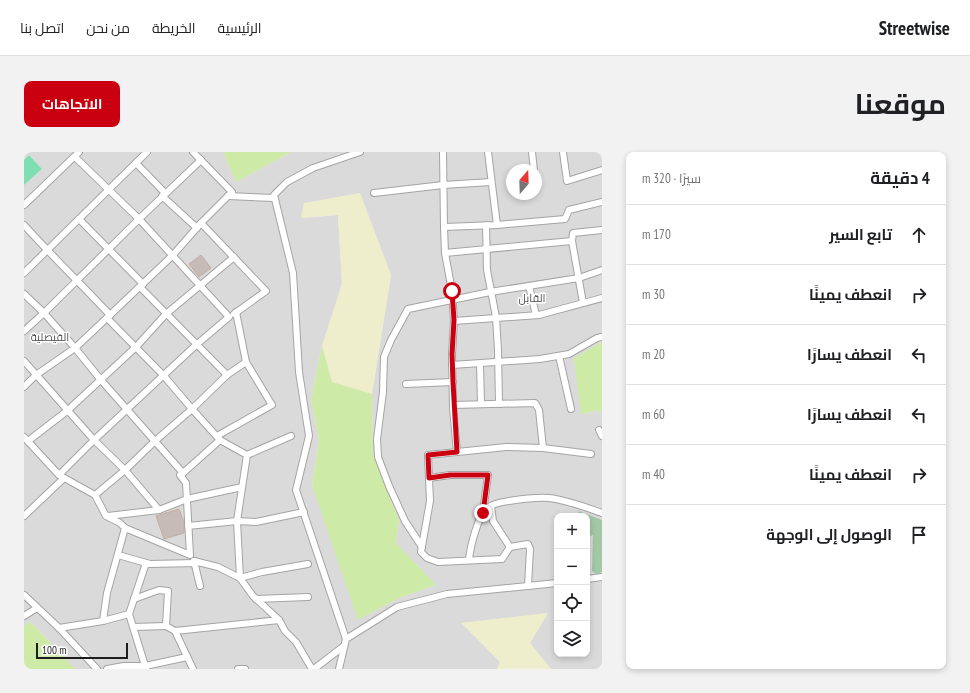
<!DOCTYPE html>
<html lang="ar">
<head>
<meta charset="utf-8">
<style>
  body { margin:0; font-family:"PT Sans Narrow",Cairo,sans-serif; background:#f2f2f2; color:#202124; direction:rtl }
  .controls { position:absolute; right:12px; bottom:12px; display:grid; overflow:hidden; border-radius:8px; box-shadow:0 2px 6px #0003 }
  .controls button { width:36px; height:36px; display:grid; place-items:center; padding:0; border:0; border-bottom:1px solid #e0e0e0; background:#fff; color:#202124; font:20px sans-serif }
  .compass { position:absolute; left:482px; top:12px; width:36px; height:36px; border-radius:50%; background:#fff; box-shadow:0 2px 6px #0003; rotate:19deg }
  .scale { position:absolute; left:12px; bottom:10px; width:92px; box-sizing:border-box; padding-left:4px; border:2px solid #1d1d1d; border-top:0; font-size:11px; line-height:14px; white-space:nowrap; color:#1d1d1d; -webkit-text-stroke:3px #fff; paint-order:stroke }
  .stop { position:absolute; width:12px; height:12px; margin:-9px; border:3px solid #ca0011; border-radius:50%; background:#fff }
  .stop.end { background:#ca0011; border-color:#fff; box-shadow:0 1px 4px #0008 }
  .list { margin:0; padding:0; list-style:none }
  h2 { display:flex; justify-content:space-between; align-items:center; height:52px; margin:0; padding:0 16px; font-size:17px }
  h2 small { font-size:13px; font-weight:400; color:#757577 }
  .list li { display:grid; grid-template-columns:26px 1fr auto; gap:12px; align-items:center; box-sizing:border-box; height:60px; padding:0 16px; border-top:1px solid #e0e0e0 }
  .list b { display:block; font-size:15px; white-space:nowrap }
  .list em { font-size:13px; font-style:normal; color:#757577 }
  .icon { flex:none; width:22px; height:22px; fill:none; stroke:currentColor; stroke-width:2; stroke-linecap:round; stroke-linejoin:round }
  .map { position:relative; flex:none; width:578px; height:517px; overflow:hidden; direction:ltr; border-radius:8px }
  header { display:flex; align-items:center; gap:24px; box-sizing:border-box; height:56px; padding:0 20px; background:#fff; border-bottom:1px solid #e0e0e0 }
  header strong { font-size:19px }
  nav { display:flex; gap:22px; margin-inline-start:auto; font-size:14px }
  .intro { display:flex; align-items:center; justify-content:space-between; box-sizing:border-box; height:96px; padding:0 24px }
  h1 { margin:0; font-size:28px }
  .button { padding:10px 18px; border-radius:8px; background:#ca0011; color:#fff; font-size:14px; font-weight:700 }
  main { display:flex; gap:24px; padding:0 24px }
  aside { flex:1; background:#fff; border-radius:8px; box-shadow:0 2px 6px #0003 }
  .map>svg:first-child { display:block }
  .residential { fill:#dbdada; fill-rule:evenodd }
  .farmland { fill:#eeeecd }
  .grass { fill:#ceeaa7 }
  .cemetery { fill:#a3c8a5 }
  .pitch { fill:#7ee0b2 }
  .building { fill:#c6bbb6; stroke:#c1aea5 }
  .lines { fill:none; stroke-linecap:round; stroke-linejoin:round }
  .minor-casing { stroke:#a4a4a4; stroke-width:8 }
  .minor { stroke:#fff; stroke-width:6 }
  .route { stroke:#ca0011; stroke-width:5 }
  .labels { text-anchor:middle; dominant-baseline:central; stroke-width:3; stroke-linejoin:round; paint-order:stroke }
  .neighbourhood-label { font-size:11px; fill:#505050; stroke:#fff }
</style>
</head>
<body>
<header>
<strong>Streetwise</strong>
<nav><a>الرئيسية</a><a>الخريطة</a><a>من نحن</a><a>اتصل بنا</a></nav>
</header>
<div class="intro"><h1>موقعنا</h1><a class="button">الاتجاهات</a></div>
<main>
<aside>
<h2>4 دقيقة<small>سيرًا · 320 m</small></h2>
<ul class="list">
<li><svg class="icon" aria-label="ahead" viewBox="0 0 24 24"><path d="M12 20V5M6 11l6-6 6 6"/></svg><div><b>تابع السير</b></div><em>170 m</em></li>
<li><svg class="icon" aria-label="right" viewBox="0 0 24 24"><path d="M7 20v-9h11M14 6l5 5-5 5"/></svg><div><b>انعطف يمينًا</b></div><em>30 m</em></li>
<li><svg class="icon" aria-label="left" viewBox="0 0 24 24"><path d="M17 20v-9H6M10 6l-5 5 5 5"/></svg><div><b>انعطف يسارًا</b></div><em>20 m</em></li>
<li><svg class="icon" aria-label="left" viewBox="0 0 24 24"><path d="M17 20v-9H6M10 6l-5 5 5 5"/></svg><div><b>انعطف يسارًا</b></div><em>60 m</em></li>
<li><svg class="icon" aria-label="right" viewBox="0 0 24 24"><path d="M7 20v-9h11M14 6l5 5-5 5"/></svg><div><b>انعطف يمينًا</b></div><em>40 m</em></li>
<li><svg class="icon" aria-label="arrive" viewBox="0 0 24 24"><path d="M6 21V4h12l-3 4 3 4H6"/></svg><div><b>الوصول إلى الوجهة</b></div></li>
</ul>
</aside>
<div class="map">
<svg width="578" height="517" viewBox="0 0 578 517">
  <rect width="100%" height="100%" fill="#efeae3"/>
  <path class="residential" d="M0,0H199L212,30L267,0H578V190L550,206L558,262L576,258L578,264V517H527L506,491L523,462L438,471L476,510L473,517H51L7,470L0,474V33L18,17L5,3L0,8ZM488,18H512V42H488ZM336,42L367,123L348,242L349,302L375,369L372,391L412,433L375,446L335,467L288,333L295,289L287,248L298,194L318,132L314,63L277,66ZM533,364H563V502H533Z"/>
  <g class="farmland">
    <path d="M336,41L367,123L348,242L308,230L298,194L318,132L314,63L277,66L280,51Z"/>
    <path d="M524,461L506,491L527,517H473L476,510L437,471Z"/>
  </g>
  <g class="grass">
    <path d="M199,0H267L212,30Z"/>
    <path d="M578,190V264L576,258L557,262L550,206Z"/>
    <path d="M298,194L308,230L348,242L349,302L375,369L372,391L412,433L375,446L334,468L288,333L295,289L287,248Z"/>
    <path d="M7,470L51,517H0V474Z"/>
  </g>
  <path class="cemetery" d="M555,359L578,368V420L573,422L568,419L569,383L563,385V364H554Z"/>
  <path class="pitch" d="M5,3L18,17L0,33V8Z"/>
  <g class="building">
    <path d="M177,103L187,116L175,125L165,112Z"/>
    <path d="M155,357L160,370V381L140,387L132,364Z"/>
  </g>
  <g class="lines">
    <defs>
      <g id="minor">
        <path d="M419,0L420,75L421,101L428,139L430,169L428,202L429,256L433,300"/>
        <path d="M464,0L473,73"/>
        <path d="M508,0L510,18"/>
        <path d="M539,0L543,29L578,18"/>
        <path d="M112,11L141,41"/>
        <path d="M350,41L419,33L467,30"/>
        <path d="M138,44L173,76"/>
        <path d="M204,44L250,46"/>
        <path d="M0,53L55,0"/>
        <path d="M55,67L119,132"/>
        <path d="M177,71L242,139L210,162"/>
        <path d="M0,73C28,104 58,133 86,163"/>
        <path d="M462,73L463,118L472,165L474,198L475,252"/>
        <path d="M420,75L473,73L541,67L545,58L578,50"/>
        <path d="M421,101L548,89"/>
        <path d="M0,121L123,0"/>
        <path d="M505,134L512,163"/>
        <path d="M116,135L203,223"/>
        <path d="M0,142L20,161L51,196L77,228L159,321L156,323L162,331L166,403L101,376L96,371L82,364L71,343L35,323L0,285"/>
        <path d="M559,151L548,89L549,81L578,78"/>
        <path d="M83,166L140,224L168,257L196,288L223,303"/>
        <path d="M430,169L515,163L578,146"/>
        <path d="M0,179L20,161L115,67L177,8"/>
        <path d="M535,204L547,257"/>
        <path d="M0,209L70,288L101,318L135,358"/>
        <path d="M456,212L457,252"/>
        <path d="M428,213L516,207L545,202L573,186L578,185"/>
        <path d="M382,232L429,230"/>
        <path d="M0,235L12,223L51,196L86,163L149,103L177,71L208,40L169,0"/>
        <path d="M429,253L511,251L515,258L519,296"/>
        <path d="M575,278L578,284"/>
        <path d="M193,284L248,253L222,210L212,160"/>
        <path d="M267,284L223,303L213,369L216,426L238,420L284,412"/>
        <path d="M4,289L43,259L112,195L142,162L210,105"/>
        <path d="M159,321L196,288"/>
        <path d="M35,323L70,288L172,193L205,165L115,67L51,5"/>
        <path d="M405,326L426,323H464L459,360"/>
        <path d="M71,343L101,318L131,289L168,257L203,223L222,210"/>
        <path d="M467,354L469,369L486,395L478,407L414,410L403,406L397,400L406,349L404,303L482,295L519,296L567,302"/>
        <path d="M0,364L39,327"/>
        <path d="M84,364L135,358L163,347L218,335"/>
        <path d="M164,374L213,369L232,370L280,360"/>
        <path d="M398,395L381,369L365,334L354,305L353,287L359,240L360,205L367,188L384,157L466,140L555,126L578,118"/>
        <path d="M486,395L504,392L506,397L504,434"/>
        <path d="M94,403L126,412L172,411"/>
        <path d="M445,408C446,396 454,361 465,355C470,351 479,350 485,349C498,347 512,345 525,346C543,348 561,355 578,361"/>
        <path d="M170,409L194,415L216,426L229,444L255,468L261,479L272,490L288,517"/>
        <path d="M170,409L176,434"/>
        <path d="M563,427L578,425"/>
        <path d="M0,443L35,476L73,517"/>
        <path d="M110,447L135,438L144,439L142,474L151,479L255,468"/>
        <path d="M232,447L284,445"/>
        <path d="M0,464L13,456"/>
        <path d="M79,469L83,441L101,376"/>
        <path d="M109,475L142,474"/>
        <path d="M35,476L79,469L105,462"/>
        <path d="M151,479L169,517"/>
        <path d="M322,487L272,338L285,284L275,220L269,121L250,43L263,30L289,16L336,0"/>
        <path d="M83,517L100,514H121L163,505"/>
        <path d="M122,517L105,462L122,411"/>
        <path d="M214,517H221"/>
        <path d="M290,517L320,494"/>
        <path d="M315,517L322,487L373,455L423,442L533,431"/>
      </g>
    </defs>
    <use href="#minor" class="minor-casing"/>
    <use href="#minor" class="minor"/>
  </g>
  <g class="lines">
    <path class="route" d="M428,139L430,168L428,202L429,230L433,300L404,303L405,326L426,323H464L459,361"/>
  </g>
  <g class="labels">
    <g class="neighbourhood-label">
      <text x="508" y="146">القابل</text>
      <text x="26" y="185">الفيصلية</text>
    </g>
  </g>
</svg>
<div class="controls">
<button>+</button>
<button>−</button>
<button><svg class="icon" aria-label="locate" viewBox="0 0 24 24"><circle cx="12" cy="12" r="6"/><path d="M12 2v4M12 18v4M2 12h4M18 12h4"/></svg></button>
<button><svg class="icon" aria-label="layers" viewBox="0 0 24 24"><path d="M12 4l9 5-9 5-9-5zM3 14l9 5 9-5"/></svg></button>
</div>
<svg class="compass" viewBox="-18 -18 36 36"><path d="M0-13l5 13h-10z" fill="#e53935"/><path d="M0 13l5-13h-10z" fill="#757577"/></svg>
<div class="scale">100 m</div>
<div class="stop" style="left:428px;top:139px"></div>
<div class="stop end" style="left:459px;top:361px"></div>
</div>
</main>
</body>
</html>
